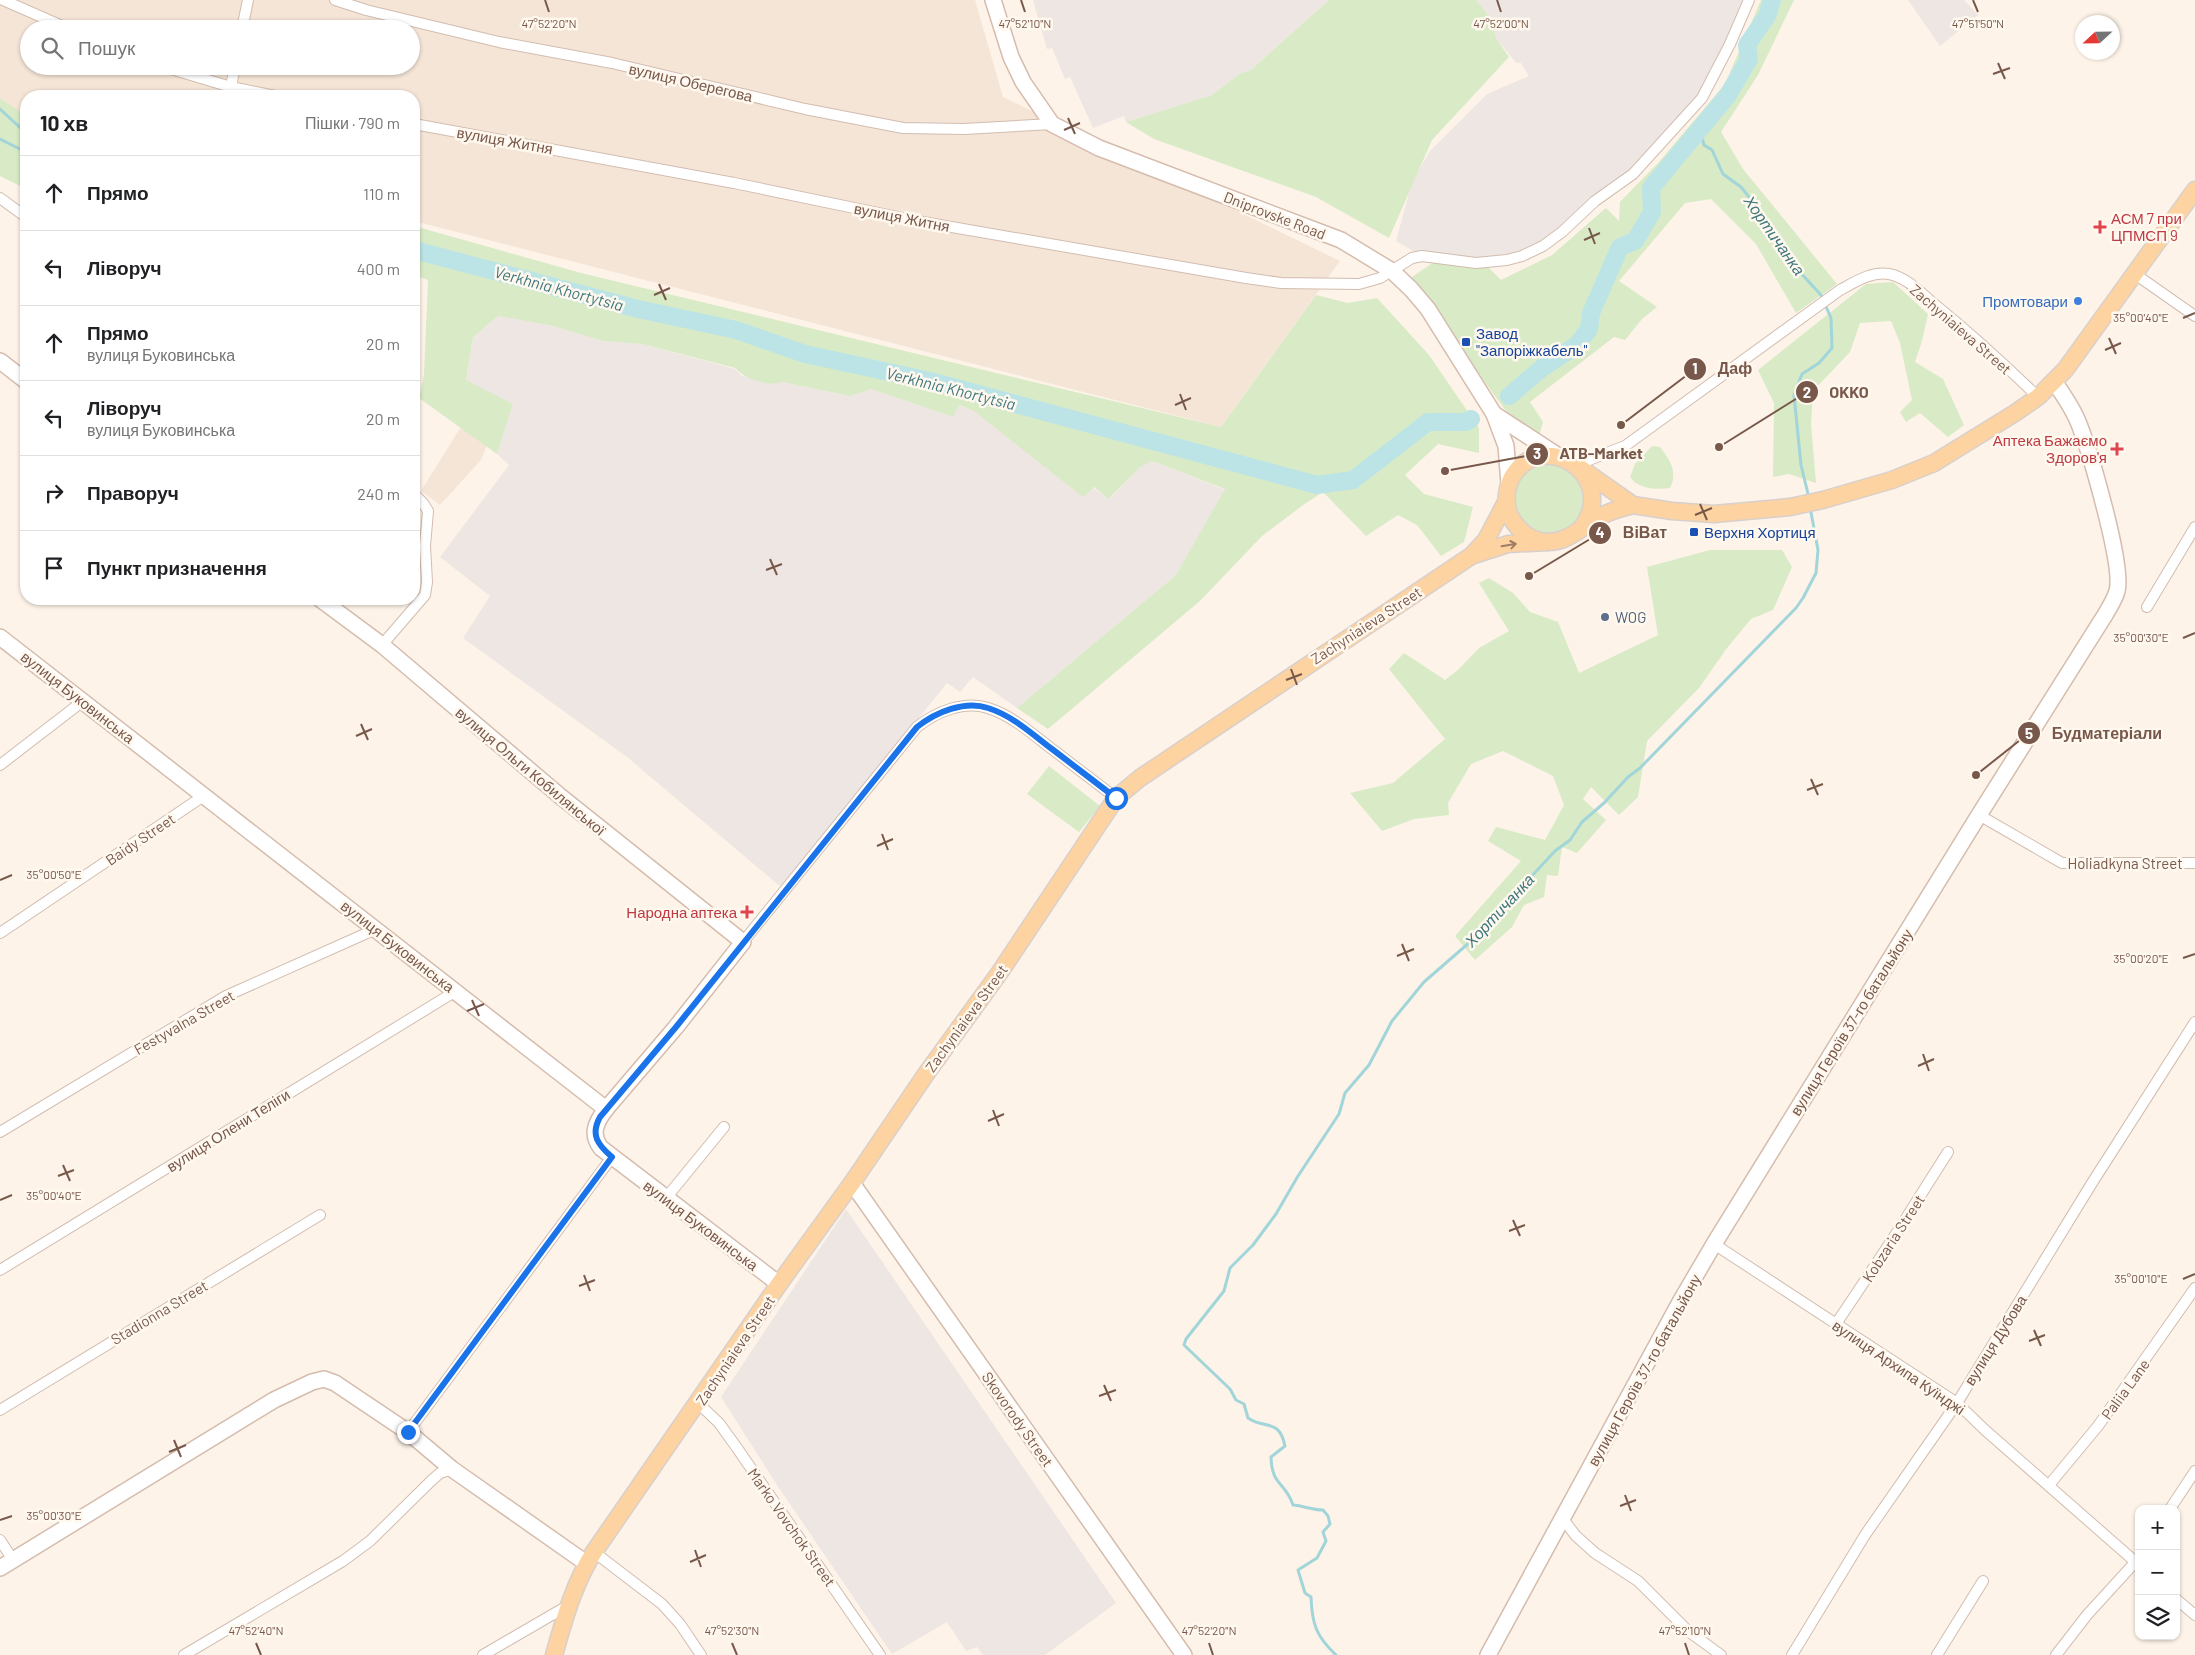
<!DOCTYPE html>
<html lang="uk">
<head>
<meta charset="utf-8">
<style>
  body { margin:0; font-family:Barlow,sans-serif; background:#f2f2f2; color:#202124 }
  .controls { position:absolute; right:15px; bottom:15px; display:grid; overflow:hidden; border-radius:10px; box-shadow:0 1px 4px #0004 }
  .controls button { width:45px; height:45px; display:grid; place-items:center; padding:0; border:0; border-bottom:1px solid #e0e0e0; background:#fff; color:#202124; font:25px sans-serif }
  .compass { position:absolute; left:2075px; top:15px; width:45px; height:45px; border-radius:50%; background:#fff; box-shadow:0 1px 4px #0004; rotate:248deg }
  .stop { position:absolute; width:15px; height:15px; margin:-11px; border:4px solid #1a73e8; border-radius:50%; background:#fff }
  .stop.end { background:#1a73e8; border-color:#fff; box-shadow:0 1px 5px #0008 }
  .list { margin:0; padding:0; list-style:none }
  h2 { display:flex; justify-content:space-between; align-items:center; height:65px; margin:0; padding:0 20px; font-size:21px }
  h2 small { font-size:16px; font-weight:400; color:#757577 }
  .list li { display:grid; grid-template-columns:32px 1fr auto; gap:15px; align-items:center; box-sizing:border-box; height:75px; padding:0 20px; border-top:1px solid #e0e0e0 }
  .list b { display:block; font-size:19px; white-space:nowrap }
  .list p { margin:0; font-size:16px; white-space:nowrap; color:#757577 }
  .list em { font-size:16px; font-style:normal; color:#757577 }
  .icon { flex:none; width:28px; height:28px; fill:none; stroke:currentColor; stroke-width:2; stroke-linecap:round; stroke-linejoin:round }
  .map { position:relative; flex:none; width:2195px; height:1655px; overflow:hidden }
  .search { position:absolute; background:#fff; box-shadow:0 1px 4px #0004; left:20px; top:20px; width:400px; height:55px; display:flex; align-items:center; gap:12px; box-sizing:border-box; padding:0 18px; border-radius:28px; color:#757577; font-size:19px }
  .panel { position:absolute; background:#fff; box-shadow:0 1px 4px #0004; left:20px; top:90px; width:400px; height:515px; border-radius:20px }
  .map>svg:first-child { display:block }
  .residential { fill:#f5e5d7; fill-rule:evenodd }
  .industrial { fill:#eee6e2 }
  .green { fill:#d8ebc6 }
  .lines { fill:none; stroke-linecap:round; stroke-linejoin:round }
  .stream { stroke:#a2d5d9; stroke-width:3 }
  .river { stroke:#bce4e7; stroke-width:18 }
  .street-casing { stroke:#d2bdb0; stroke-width:12 }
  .secondary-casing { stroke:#d5bcad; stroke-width:18 }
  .primary-casing { stroke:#d9d0cd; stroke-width:19 }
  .street { stroke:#fff; stroke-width:10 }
  .secondary { stroke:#fff; stroke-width:15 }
  .primary { stroke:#fcd3a1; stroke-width:16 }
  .oneway { stroke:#a07d65 }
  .route { stroke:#1a73e8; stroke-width:6 }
  .ticks { fill:none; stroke:#78584b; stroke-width:2 }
  .health-dot { fill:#e0444e; stroke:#fff8ef; stroke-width:2 }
  .shop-dot { fill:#3f7fe0; stroke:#fff8ef; stroke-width:2 }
  .transit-dot { fill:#1a4fb4; stroke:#fff8ef; stroke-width:2 }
  .service-dot { fill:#5c6f8a; stroke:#fff8ef; stroke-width:2 }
  .labels { text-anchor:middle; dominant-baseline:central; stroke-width:5; stroke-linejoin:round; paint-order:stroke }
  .street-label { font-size:15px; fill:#78584b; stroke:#fff8ef }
  .health-label { font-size:15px; fill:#be3a42; stroke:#fff8ef; text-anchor:end }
  .shop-label { font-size:15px; fill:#366cbe; stroke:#fff8ef; text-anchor:end }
  .transit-label { font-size:15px; fill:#164399; stroke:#fff8ef; text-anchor:start }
  .service-label { font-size:15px; fill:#4e5e75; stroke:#fff8ef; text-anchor:start }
  .water-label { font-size:16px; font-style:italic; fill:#3e777d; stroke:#fff8ef }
  .ticks-label { font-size:12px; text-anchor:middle; fill:#78584b; stroke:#fff8ef; stroke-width:5; stroke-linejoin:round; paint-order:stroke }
  .leader { fill:none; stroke:#78584b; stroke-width:2 }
  .callout-dot { fill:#78584b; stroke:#fff8ef; stroke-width:2 }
  .mark-label { font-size:15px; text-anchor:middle; font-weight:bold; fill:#fff }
  .callout-label { font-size:16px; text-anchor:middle; font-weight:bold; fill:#78584b; stroke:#fff8ef; stroke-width:5; stroke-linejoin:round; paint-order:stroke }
</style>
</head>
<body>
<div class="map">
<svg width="2195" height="1655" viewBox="0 0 2195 1655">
  <rect width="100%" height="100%" fill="#fdf3e8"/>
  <g class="residential">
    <path d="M0,0H975L1003,97L1340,261L1221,427L414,221V96H26V117L0,99ZM29,29H411V66H29Z"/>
    <path d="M472,409L495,426L481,460L440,505L421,491Z"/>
  </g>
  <g class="industrial">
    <path d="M1033,0H1329L1252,69L1239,74L1212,95L1126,122L1124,116L1093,128L1070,77L1065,79L1052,48L1047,49Z"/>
    <path d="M1476,0H1743L1750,5L1741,31L1707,100L1633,174L1562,232L1507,260L1422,256L1396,241L1412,182L1430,151L1487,94L1529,76L1521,63H1516L1496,38L1492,20Z"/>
    <path d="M1908,0H1964L1978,15L1940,46Z"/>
    <path d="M498,316L553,326L603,341L642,344L735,369L742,376L782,382L850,396L871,389L953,417L958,405L974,411L1110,499L1139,468L1152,461L1226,490L1176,575L1017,708L973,677L960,692L947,683L782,888L627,757L463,638L490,596L440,557L509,465L497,454L513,404L466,381L473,337Z"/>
    <path d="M846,1209L1116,1603L1045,1655H983L977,1647L966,1651L947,1622L892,1654L777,1485L721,1397Z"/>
  </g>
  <g class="green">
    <path d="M1329,0H1476L1492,20L1496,38L1509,57L1432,140L1389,238L1316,197L1154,139L1126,122L1212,95L1239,74L1252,69Z"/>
    <path d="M1761,0H1794L1758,75L1721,132L1743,169L1837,284L1796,313L1756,244L1711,199L1685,203L1619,281L1657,307L1642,319L1625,340L1614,337L1530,402L1543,422L1539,436L1506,411L1409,279L1440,258L1484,263L1501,280L1552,255L1606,208L1619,221L1620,202L1658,163L1725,84Z"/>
    <path d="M0,98L26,116V189L0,176Z"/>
    <path d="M414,226L581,273L1221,427L1316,295L1348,303L1377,298L1429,355L1479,428V453L1438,444L1405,475L1424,494L1473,507L1464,542L1441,556L1417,525L1398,515L1366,536L1323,492L1303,505L1262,536L1200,601L1048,729L1017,708L1176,575L1225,489L1152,461L1139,468L1109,499L1094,487L1083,497L974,411L959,405L953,417L871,389L850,396L782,382C768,387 745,379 735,368L642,344L603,341L553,326L498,316L473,337L466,380L513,404L497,454L419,398L424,375L428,280L414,275Z"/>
    <path d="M1893,282L1928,314L1922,341L1915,362L1943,379L1964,425L1948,437L1920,413L1906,422L1900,412L1912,400L1900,343L1891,321L1860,323L1850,352L1813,391L1811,424L1816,483L1789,474L1773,477L1774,403L1758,370L1866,284Z"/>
    <path d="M1652,446L1660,447C1670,460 1678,472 1670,488C1656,490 1638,489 1630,477L1635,464Z"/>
    <path d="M1552,461L1579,475L1586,503C1583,509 1581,519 1576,524C1570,529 1563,532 1555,533C1519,539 1499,488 1530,468C1535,464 1545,463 1552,461Z"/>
    <path d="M1710,550H1782L1792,567L1773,610L1751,619L1727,648L1699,688L1647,741L1638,797L1619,815L1591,787L1583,799L1606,820L1577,853L1562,847L1558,876L1547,875L1544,897L1524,905L1512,927L1475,960L1455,936L1521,861L1488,841L1496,827L1545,840L1564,805L1553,776L1503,751L1471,764L1448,803L1449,815L1414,819L1382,831L1350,793L1393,783L1445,739L1389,669L1404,653L1445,680L1458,670L1479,648L1509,631L1479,583L1489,578L1513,593L1530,612L1558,622L1579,673L1658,635L1647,567Z"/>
    <path d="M1049,766L1100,806L1079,832L1027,794Z"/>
  </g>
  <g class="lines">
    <g class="stream">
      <path d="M0,109L26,133"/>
      <path d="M1700,130L1704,145L1712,150L1723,174L1741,187L1768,221L1779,237L1780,244L1787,251V258L1821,295L1831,318L1832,348L1819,363L1802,374L1794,395L1801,465L1809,498"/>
      <path d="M0,139L26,152"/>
      <path d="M1336,1655C1316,1636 1312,1624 1311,1597L1305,1593L1298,1570L1317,1558L1326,1541L1323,1532L1330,1524L1328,1516L1323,1510C1312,1510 1304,1506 1293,1505C1285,1481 1272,1487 1271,1457L1285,1446C1279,1418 1266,1430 1248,1418L1244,1404L1236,1400L1230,1389L1184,1345L1186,1339L1224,1291L1230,1268L1253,1245L1276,1214L1298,1176L1339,1114L1345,1093L1369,1065L1392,1021L1424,982L1470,942L1476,930L1489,922L1555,851L1570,840L1582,822L1604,803L1628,777L1640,768L1796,608L1803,598L1816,573L1818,550L1810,507"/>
    </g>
    <g class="river">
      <path d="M414,250L638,309L736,330L805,354L930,381L1317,485L1353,480L1428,422H1466L1471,419"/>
      <path d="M1512,394L1509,396L1542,368L1577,345L1589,329L1591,313L1620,247L1635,241L1652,212L1651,188L1728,95L1749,59L1747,45L1767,16L1772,0"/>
    </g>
    <defs>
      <g id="street">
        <path d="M3,0L69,29"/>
        <path d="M335,0L366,10L499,42L612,63L805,109L903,128L964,129L1052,124"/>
        <path d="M242,29L248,0"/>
        <path d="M161,66L231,87L275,96"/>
        <path d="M231,87L235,66"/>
        <path d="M414,124L734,183L917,221L1246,278L1281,283L1359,284L1380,278L1412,258L1422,256L1476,263L1507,260L1522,256L1543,246L1562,232L1595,201L1633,174L1702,98L1730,44L1749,0"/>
        <path d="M0,198L26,217"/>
        <path d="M2135,274L2195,316"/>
        <path d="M1576,465L1625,446L1840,290C1855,282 1871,271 1889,274C1906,277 1920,292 1933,303C1970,333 2004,364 2038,397"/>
        <path d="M2147,607L2195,527"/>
        <path d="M382,645L425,595L427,582L425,546L428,511L423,503L414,494"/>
        <path d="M0,765L83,701"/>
        <path d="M1979,815L2062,863H2195"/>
        <path d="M0,933L205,795"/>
        <path d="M743,942L917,727C936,712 964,700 988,708C1013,716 1032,734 1052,749C1073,765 1095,782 1116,798"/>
        <path d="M0,1132L226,996L376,929"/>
        <path d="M666,1198L724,1127"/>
        <path d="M1714,1244L1957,1403L1985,1430L2139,1565"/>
        <path d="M0,1270L456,991"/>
        <path d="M1836,1324L1894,1237L1948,1152"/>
        <path d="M698,1403L719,1423L737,1448L880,1655"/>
        <path d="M0,1410L320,1215"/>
        <path d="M408,1432L612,1157"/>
        <path d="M2049,1485L2098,1426L2195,1288"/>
        <path d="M2170,1509L2195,1471"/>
        <path d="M1563,1519L1576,1536L1595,1553L1638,1581L1688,1631L1721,1655"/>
        <path d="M0,1540L13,1560"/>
        <path d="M594,1552L662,1604L680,1624L701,1655"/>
        <path d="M2176,1599L2195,1615"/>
        <path d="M184,1655L343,1561L370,1541L432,1480L440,1473L452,1469"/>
        <path d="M483,1655L569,1605"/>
        <path d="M1792,1655L1865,1535L1957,1403L2092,1183L2195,1022"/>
        <path d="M1937,1655L1983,1581"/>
        <path d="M2056,1655L2087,1615L2139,1558"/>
      </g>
      <g id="secondary">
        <path d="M993,0L1011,57L1023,82L1052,124L1099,148L1341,240L1392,271L1411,289L1428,309L1494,414L1506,446L1509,484"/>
        <path d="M0,361L26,381"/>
        <path d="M1494,414L1560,457"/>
        <path d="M320,599L382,645L560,796L743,942L676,1027L606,1109"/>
        <path d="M0,637L606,1109C596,1122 590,1134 601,1148L779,1284"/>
        <path d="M852,1183L1184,1655"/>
        <path d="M0,1568L274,1400L312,1382L324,1379L335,1383L408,1432L452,1469L586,1563"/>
        <path d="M1488,1655L1680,1302L1714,1244L1979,815L2105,615C2109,608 2115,599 2117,591C2124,566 2090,452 2079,424C2073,408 2063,395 2054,381"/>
      </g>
      <g id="primary">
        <path d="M1576,465L1633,505L1672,511L1714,514L1790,507L1823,500L1892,480L1934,463L2015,413L2038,397L2065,370L2195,190"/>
        <path d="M1581,529C1621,476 1542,426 1512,477C1507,487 1505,500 1508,511C1513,525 1525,537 1540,541C1564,546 1579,529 1598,518C1608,511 1622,508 1633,505"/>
        <path d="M1473,554L1486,540L1507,500"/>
        <path d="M554,1655C564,1620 574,1583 594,1552L779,1284L852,1183L926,1074L1000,972L1116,798L1140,778L1471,556L1508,544L1548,542"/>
      </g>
    </defs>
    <use href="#street" class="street-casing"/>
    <use href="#secondary" class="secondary-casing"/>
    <use href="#primary" class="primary-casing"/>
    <use href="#street" class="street"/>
    <use href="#secondary" class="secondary"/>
    <use href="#primary" class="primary"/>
  </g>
  <defs><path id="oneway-shaft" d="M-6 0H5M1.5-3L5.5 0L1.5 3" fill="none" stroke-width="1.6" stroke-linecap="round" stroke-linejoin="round" transform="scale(1.25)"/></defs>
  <use class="oneway" href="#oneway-shaft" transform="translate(1509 545) rotate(-9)"/>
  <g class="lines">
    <path class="route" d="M408,1432L612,1157C598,1145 590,1135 600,1117L676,1027L917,727C936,712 965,700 988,708C1013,716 1032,734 1052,749C1073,765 1095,782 1116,798"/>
  </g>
  <path class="ticks" d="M545,0L549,12M1021,0L1025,12M1497,0L1501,12M1973,0L1978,12M1998,63L2005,79M1993,74L2010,68M1068,118L1075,134M1064,130L1080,123M1589,228L1595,244M1584,240L1600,233M659,284L666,300M654,295L670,288M2183,318L2195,313M2109,338L2116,354M2105,350L2121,343M1180,394L1186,410M1175,405L1191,398M1700,504L1707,520M1695,515L1712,508M770,559L777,575M766,570L782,564M2183,638L2195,633M1291,669L1297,685M1286,680L1302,674M361,724L368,740M356,736L372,729M1811,779L1818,795M1807,790L1823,784M882,834L888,850M877,846L893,839M0,880L12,875M1402,944L1409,961M1397,956L1414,949M2183,958L2195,954M472,1000L479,1016M467,1011L484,1004M1923,1054L1929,1071M1918,1066L1934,1059M993,1110L999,1126M988,1121L1004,1114M63,1165L70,1181M58,1176L74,1170M0,1200L12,1195M1513,1220L1520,1236M1509,1231L1525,1225M584,1275L590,1291M2183,1279L2195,1274M579,1286L595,1280M2034,1330L2041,1346M2029,1341L2045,1335M1104,1385L1111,1401M1099,1396L1116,1390M174,1440L181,1457M169,1452L186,1445M1625,1495L1631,1511M1620,1506L1636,1500M0,1520L12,1516M695,1550L701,1567M690,1562L706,1555M256,1643L261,1655M732,1643L737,1655M1209,1643L1213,1655M1685,1643L1689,1655"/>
  <g class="health-dot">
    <path d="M2097.5 219.5h5v5h5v5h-5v5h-5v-5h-5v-5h5z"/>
    <path d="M2114.5 441.5h5v5h5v5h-5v5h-5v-5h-5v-5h5z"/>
    <path d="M744.5 904.5h5v5h5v5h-5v5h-5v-5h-5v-5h5z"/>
  </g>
  <circle class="shop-dot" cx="2078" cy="301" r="5"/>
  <g class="transit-dot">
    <rect x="1461" y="337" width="10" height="10" rx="2.5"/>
    <rect x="1689" y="527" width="10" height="10" rx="2.5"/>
  </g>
  <circle class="service-dot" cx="1605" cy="617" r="5"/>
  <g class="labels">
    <g class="street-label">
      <text transform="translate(691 82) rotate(13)">вулиця Оберегова</text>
      <text transform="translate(505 140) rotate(10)">вулиця Житня</text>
      <text transform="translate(1275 215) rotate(21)">Dniprovske Road</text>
      <text transform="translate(902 217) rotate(11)">вулиця Житня</text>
      <text transform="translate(1961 329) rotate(41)">Zachyniaieva Street</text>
      <text transform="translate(1366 625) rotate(-33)">Zachyniaieva Street</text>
      <text transform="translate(78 697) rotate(38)">вулиця Буковинська</text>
      <text transform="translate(531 771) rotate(40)">вулиця Ольги Кобилянської</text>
      <text transform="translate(140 839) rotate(-34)">Baidy Street</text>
      <text x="2125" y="863">Holiadkyna Street</text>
      <text transform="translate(398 946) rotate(38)">вулиця Буковинська</text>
      <text transform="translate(966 1018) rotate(-54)">Zachyniaieva Street</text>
      <text transform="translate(184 1022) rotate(-30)">Festyvalna Street</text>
      <text transform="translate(1851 1022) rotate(-58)">вулиця Героїв 37-го батальйону</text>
      <text transform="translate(228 1130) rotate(-32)">вулиця Олени Теліги</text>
      <text transform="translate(701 1225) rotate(37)">вулиця Буковинська</text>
      <text transform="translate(1893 1238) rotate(-57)">Kobzaria Street</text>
      <text transform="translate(159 1312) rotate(-31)">Stadionna Street</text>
      <text transform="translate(1995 1340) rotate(-58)">вулиця Дубова</text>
      <text transform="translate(735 1350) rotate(-56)">Zachyniaieva Street</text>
      <text transform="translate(1899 1367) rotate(34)">вулиця Архипа Куїнджі</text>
      <text transform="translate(1644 1370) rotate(-61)">вулиця Героїв 37-го батальйону</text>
      <text transform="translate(2125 1389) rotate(-54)">Paliia Lane</text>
      <text transform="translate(1018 1419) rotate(55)">Skovorody Street</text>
      <text transform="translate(792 1527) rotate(55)">Marko Vovchok Street</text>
    </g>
    <g class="health-label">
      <text x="2111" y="218" text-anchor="start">АСМ 7 при<tspan x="2111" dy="17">ЦПМСП 9</tspan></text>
      <text x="2107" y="440">Аптека Бажаємо<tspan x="2107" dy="17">Здоров'я</tspan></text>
      <text x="737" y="912">Народна аптека</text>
    </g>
    <g class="shop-label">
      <text x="2068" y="301">Промтовари</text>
    </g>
    <g class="transit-label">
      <text x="1476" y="333">Завод<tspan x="1476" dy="17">"Запоріжкабель"</tspan></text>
      <text x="1704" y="532">Верхня Хортиця</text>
    </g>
    <g class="service-label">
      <text x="1615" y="617">WOG</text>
    </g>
    <g class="water-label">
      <text transform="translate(1775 235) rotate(55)">Хортичанка</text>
      <text transform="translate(559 288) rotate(15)">Verkhnia Khortytsia</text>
      <text transform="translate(951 388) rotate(14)">Verkhnia Khortytsia</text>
      <text transform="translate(1499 910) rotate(-47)">Хортичанка</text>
    </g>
  </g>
  <g class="ticks-label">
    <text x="549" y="28">47°52'20"N</text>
    <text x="1025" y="28">47°52'10"N</text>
    <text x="1501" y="28">47°52'00"N</text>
    <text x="1978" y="28">47°51'50"N</text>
    <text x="2141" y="322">35°00'40"E</text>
    <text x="2141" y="642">35°00'30"E</text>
    <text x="54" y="879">35°00'50"E</text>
    <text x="2141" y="963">35°00'20"E</text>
    <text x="54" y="1200">35°00'40"E</text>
    <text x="2141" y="1283">35°00'10"E</text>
    <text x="54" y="1520">35°00'30"E</text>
    <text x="256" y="1635">47°52'40"N</text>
    <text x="732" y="1635">47°52'30"N</text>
    <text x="1209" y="1635">47°52'20"N</text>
    <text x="1685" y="1635">47°52'10"N</text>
  </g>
  <path class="leader" d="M1621 425L1695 369M1719 447L1807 392M1445 471L1537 454M1529 576L1600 533M1976 775L2029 733"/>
  <g class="callout-dot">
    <circle cx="1621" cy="425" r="5"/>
    <circle cx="1719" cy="447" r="5"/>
    <circle cx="1445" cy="471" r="5"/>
    <circle cx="1529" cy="576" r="5"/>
    <circle cx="1976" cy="775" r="5"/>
    <circle cx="1695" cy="369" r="12"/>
    <circle cx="1807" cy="392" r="12"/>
    <circle cx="1537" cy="454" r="12"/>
    <circle cx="1600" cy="533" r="12"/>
    <circle cx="2029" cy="733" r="12"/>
  </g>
  <g class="mark-label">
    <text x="1695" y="374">1</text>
    <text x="1807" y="398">2</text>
    <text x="1537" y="459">3</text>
    <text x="1600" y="538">4</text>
    <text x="2029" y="739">5</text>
  </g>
  <g class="callout-label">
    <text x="1735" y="374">Даф</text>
    <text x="1849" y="398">OKKO</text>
    <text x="1601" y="459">ATB-Market</text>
    <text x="1645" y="538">ВіВат</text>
    <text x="2107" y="739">Будматеріали</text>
  </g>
</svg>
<div class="controls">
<button>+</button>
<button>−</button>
<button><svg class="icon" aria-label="layers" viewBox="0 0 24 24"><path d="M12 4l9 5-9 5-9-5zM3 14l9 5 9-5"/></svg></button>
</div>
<svg class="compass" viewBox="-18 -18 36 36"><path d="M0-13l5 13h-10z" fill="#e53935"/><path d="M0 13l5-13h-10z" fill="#757577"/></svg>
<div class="stop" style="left:1116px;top:798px"></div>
<div class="stop end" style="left:408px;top:1432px"></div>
<div class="search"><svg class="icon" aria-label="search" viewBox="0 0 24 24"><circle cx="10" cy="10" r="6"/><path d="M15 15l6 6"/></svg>Пошук</div>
<section class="panel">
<h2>10 хв<small>Пішки · 790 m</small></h2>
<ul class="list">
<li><svg class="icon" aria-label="ahead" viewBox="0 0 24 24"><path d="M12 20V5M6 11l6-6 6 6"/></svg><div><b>Прямо</b></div><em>110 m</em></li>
<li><svg class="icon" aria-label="left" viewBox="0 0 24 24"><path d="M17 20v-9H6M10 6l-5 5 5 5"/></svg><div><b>Ліворуч</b></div><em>400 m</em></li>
<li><svg class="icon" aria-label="ahead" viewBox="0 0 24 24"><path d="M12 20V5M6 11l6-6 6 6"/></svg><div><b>Прямо</b><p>вулиця Буковинська</p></div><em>20 m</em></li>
<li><svg class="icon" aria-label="left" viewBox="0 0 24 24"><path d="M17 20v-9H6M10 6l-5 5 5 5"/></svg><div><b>Ліворуч</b><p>вулиця Буковинська</p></div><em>20 m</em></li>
<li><svg class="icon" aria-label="right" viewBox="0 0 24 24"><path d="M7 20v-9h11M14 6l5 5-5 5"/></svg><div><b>Праворуч</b></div><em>240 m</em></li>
<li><svg class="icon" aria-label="arrive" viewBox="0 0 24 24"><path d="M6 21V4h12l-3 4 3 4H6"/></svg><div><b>Пункт призначення</b></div></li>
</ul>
</section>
</div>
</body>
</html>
